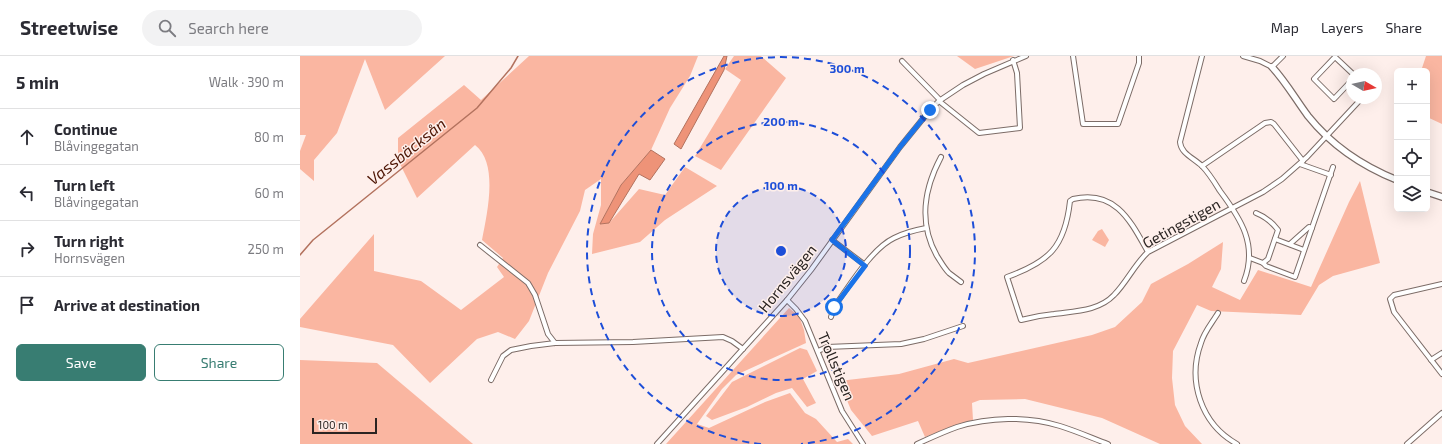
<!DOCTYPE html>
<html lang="en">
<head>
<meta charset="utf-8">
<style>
  body { margin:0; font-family:"Exo 2",sans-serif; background:#f2f2f3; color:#2b2b33 }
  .controls { position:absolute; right:12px; top:12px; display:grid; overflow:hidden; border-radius:6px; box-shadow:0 4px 16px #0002 }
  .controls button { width:36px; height:36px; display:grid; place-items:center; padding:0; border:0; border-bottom:1px solid #e1e1e2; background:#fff; color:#2b2b33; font:20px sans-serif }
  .compass { position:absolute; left:1046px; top:12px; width:36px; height:36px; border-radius:50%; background:#fff; box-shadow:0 4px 16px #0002; rotate:99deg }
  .scale { position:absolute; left:12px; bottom:10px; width:65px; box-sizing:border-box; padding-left:4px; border:2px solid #2a2422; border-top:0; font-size:11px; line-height:14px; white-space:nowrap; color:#2a2422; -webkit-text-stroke:3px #feefeb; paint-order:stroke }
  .stop { position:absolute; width:12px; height:12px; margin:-9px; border:3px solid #1a73e8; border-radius:50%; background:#fff }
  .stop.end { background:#1a73e8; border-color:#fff; box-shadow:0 1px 4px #0008 }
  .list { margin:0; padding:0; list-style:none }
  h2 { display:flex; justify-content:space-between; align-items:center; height:52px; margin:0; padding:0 16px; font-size:17px }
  h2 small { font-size:13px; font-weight:400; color:#7c7c81 }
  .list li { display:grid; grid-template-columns:26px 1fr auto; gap:12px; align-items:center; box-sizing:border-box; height:56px; padding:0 16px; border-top:1px solid #e1e1e2 }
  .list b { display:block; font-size:15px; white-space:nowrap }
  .list p { margin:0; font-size:13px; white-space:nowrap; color:#7c7c81 }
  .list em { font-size:13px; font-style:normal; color:#7c7c81 }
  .actions { display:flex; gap:8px; padding:12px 16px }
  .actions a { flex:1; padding:9px 0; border:1px solid #387d72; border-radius:6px; text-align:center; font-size:14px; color:#387d72 }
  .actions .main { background:#387d72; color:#fff }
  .icon { flex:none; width:22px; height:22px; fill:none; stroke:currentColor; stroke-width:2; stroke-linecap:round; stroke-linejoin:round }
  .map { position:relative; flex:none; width:1142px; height:388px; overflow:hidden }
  header { display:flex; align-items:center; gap:24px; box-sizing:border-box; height:56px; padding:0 20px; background:#fff; border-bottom:1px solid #e1e1e2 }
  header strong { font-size:19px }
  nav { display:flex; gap:22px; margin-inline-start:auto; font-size:14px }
  .search { width:280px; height:36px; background:#f2f2f3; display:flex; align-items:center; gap:10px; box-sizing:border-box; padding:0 14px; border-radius:22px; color:#7c7c81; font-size:15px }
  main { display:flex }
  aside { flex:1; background:#fff }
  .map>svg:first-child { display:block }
  .green { fill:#fab6a1 }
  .water { fill:#ee9378; stroke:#b3725e }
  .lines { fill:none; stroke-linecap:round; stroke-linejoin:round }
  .stream { stroke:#b3725e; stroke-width:1.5 }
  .street-casing { stroke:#7c6c67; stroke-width:6 }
  .secondary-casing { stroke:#7c6c67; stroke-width:8 }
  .street { stroke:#fff; stroke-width:4 }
  .secondary { stroke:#fff; stroke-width:5.5 }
  .route { stroke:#1a73e8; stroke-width:5 }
  .ring { fill:none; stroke:#1d4ed8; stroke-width:2; stroke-dasharray:7 5 }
  .labels { text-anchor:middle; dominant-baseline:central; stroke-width:3; stroke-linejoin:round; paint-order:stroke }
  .street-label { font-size:15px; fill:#2a2422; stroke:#feefeb }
  .water-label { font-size:16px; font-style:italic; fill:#4e1605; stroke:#feefeb }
  .centre { fill:#1d4ed8; stroke:#feefeb; stroke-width:2 }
  .ring-label { font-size:12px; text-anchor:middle; font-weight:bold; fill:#1d4ed8; stroke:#feefeb; stroke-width:3; stroke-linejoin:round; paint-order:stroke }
</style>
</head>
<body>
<header>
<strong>Streetwise</strong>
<div class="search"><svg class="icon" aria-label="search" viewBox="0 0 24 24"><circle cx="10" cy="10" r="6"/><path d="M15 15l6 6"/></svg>Search here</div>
<nav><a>Map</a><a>Layers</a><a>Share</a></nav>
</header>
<main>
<aside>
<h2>5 min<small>Walk · 390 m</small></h2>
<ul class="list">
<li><svg class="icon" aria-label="ahead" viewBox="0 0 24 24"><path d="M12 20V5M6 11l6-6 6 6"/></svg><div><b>Continue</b><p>Blåvingegatan</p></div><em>80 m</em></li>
<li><svg class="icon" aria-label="left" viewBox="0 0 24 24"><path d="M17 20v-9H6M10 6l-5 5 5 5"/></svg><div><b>Turn left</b><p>Blåvingegatan</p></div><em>60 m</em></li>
<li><svg class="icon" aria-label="right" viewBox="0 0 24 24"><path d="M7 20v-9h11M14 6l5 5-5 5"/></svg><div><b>Turn right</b><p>Hornsvägen</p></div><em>250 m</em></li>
<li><svg class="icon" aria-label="arrive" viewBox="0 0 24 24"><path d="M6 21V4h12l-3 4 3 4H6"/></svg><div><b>Arrive at destination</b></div></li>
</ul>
<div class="actions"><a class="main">Save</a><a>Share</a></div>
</aside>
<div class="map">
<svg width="1142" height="388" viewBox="0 0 1142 388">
  <rect width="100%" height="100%" fill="#feefeb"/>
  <g class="green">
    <path d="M0,0H145L85,54L65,3L37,77L14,104V125L0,113V95L6,79H0Z"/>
    <path d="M229,0H398L390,20L370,52L351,94L321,129L300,168L309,167L339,133L365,139L385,111L417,130L365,164L340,186L292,198L293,178L301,149V123L285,134L280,155L248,217L229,265L215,283L198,276L177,283L130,327L93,289L0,271V263L74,178V215L121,225L161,254L204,221L197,211L203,202L182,184C187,158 199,107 175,89L117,142L98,104V82L164,29L181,44Z"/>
    <path d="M434,0H461L486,22L421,114L395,100L441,24L425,13Z"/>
    <path d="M657,0H714L675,13Z"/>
    <path d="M1126,0H1142V68L1127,61V15H1121Z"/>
    <path d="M1060,125L1080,207L1033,220L1019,229L1001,259L911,255L897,249L873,295L872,322L875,349L885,370L902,388H860L802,362L725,343L680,344L672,347L673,364L659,368L625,381L618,365L572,380L551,354L539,325L599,318L654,303L668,307L792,279L815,271L842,246L851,228L888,208L923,186L921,213L912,231L940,244L958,214L1011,231L1049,146Z"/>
    <path d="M802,173L809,184L805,191L792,184L798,175Z"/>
    <path d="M489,252L499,260L504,274L506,287L436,319L422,333L397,368L409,372L465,346L490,337L505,357L516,363L537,386L548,383L553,388H366Z"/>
    <path d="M500,292L507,294L517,315L503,323L516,347L507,351L492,332L476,337L447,351L412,364L406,360L432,326Z"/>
    <path d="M0,304L77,307L173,388H0Z"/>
  </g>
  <g class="water">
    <path d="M424,0H427L424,14L381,93L374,88Z"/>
    <path d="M351,94L365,103L350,124L339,118L309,167L300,168L321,129Z"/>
  </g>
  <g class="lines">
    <path class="stream" d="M0,199L13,184L177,52L211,12L218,0"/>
    <defs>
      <g id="street">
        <path d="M773,0L783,68H818L839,7V0"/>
        <path d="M902,0L880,86C881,98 894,102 902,110C909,117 915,127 920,135C941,163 958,189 944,225"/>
        <path d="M943,0L960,5L972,11L983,0"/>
        <path d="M602,5L640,44"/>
        <path d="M1052,24L1034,43L1014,23L1035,1L1053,18"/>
        <path d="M639,45L679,77L720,72L717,17L713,4"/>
        <path d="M641,101C624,133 618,166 637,200C641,206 644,212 649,217C653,220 657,223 661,226"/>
        <path d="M1000,108L1031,119"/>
        <path d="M902,110L965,67L971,66L974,68L1003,105"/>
        <path d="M956,157C966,161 972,166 978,174L968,203L963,207"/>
        <path d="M975,183L1004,194"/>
        <path d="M532,184L565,209"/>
        <path d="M990,188L1009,171L1012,172"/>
        <path d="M180,189L228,227L235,239L248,278L255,287"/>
        <path d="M848,196C831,166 816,133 773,143L770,145C765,191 749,206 707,221L721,264C732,261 743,259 754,258C775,255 799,255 814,239C827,226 834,209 848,196L963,136L982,123L1007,101L1062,42"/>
        <path d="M950,202L963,207L966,210L995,221L1033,111"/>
        <path d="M1142,228L1094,239L1090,243L1094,256L1142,318"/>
        <path d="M487,244L496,253L505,265L542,355L563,388"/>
        <path d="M918,257C912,267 904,276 901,287C887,325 901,368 937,388"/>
        <path d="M531,261L534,251C549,231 571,193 594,182C604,177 615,174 626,172"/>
        <path d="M518,295L527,291L601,288L624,283L663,270"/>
        <path d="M1131,304L1142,297"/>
        <path d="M191,324L203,300L211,294L231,290L255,287L333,286L423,281L432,285L443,293"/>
        <path d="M357,388L487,244L511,214L600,91L630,54L639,45L663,29L684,18L726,0"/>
        <path d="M617,388C630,382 643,376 657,371C689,361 727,360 760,370C776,375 792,382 808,388"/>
        <path d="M1107,388L1142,357"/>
      </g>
      <g id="secondary">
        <path d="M972,11C986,26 996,44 1008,60C1032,90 1062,110 1097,124"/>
        <path d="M1127,136L1142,141"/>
      </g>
    </defs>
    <use href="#street" class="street-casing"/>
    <use href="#secondary" class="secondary-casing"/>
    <use href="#street" class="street"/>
    <use href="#secondary" class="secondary"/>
  </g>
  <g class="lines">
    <path class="route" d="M534,251L565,210L532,184L600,91L630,54"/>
  </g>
  <circle cx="481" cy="195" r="65" fill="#1d4ed8" fill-opacity=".12"/>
  <g class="ring">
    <circle cx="481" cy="195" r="65"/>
    <circle cx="481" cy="195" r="129"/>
    <path d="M461 388A194 194 0 1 1 501 388"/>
  </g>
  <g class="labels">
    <g class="street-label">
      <text transform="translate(881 167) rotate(-29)">Getingstigen</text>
      <text transform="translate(487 222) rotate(-51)">Hornsvägen</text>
      <text transform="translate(537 310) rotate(67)">Trollstigen</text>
    </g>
    <g class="water-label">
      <text transform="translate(106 95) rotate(-39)">Vassbäcksån</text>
    </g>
  </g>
  <circle cx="481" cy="195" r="6" class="centre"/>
  <g class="ring-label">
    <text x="547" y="17">300 m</text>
    <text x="481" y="70">200 m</text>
    <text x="481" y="134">100 m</text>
  </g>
</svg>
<div class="controls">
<button>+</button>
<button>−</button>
<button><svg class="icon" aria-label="locate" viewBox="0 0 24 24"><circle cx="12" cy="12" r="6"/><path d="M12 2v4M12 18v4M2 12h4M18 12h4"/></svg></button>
<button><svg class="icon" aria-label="layers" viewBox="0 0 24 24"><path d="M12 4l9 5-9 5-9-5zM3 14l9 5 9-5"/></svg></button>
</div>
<svg class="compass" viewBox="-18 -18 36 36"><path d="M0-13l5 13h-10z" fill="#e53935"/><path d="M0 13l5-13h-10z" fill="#7c7c81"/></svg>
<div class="scale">100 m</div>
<div class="stop" style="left:534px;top:251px"></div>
<div class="stop end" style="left:630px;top:54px"></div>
</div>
</main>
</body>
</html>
